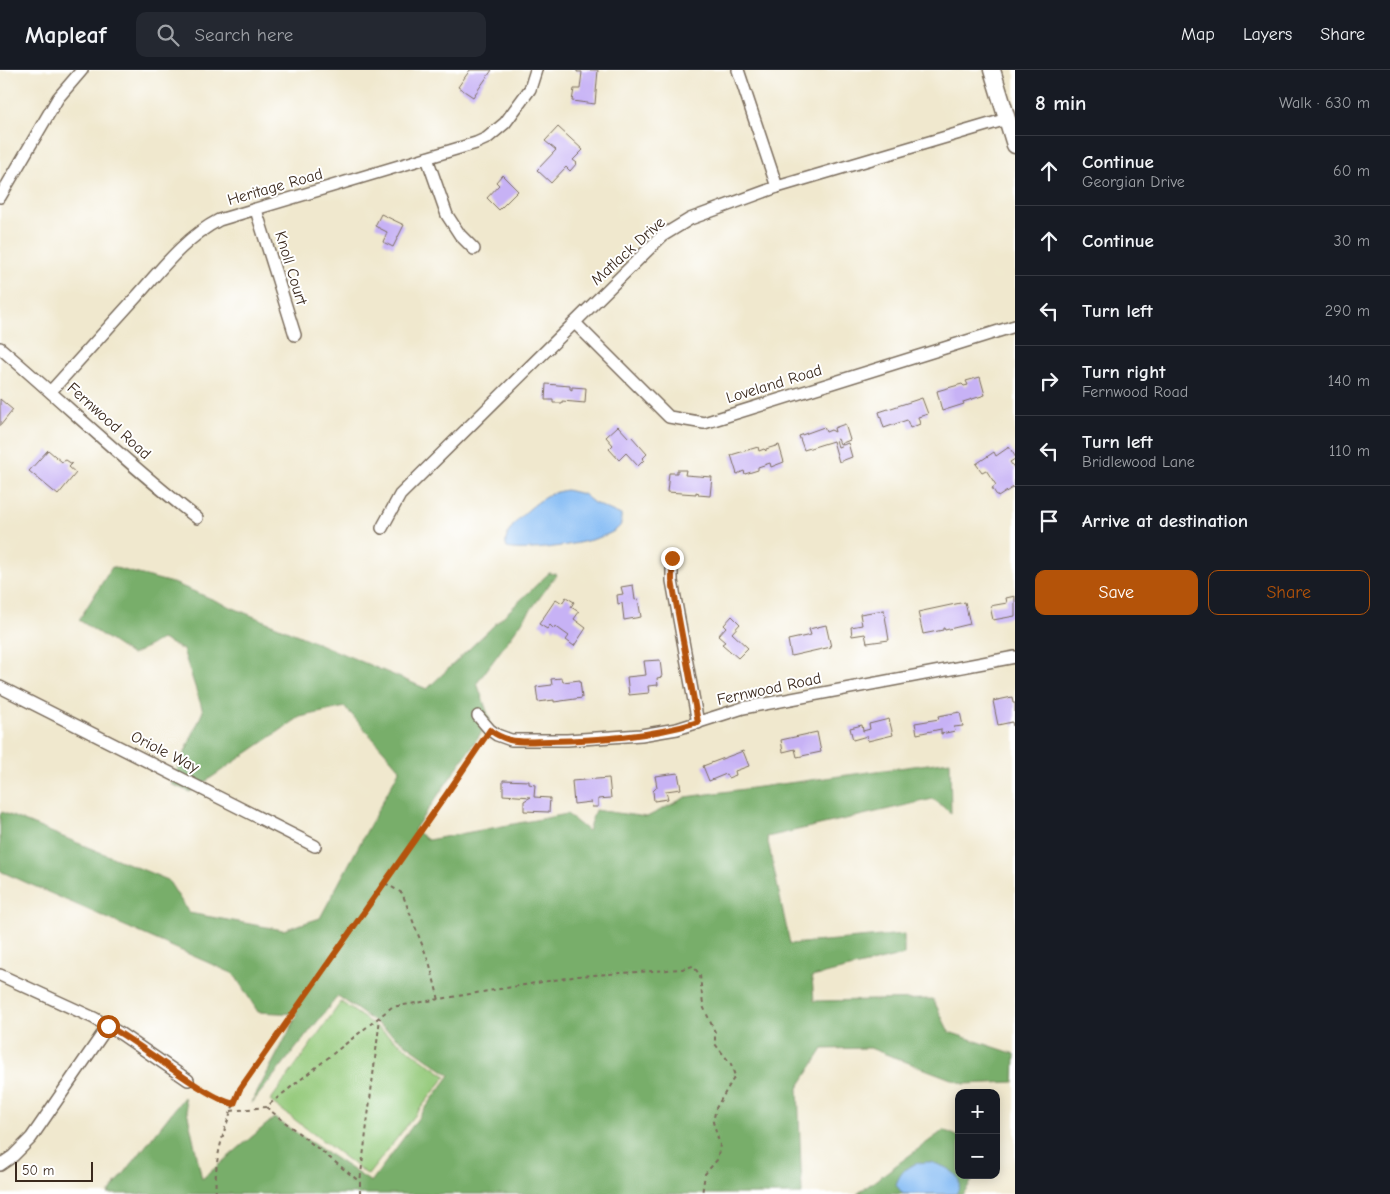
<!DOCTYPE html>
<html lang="en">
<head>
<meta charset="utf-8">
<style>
  body { margin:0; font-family:"Comic Neue",sans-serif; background:#242831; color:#f1f3f6 }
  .controls { position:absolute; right:15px; bottom:15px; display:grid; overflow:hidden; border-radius:10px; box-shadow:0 2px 12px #0003 }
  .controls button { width:45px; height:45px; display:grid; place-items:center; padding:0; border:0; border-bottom:1px solid #363941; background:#171b24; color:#f1f3f6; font:25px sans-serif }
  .scale { position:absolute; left:15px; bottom:12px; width:78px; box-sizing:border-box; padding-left:5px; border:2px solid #3b2a1e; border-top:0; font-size:14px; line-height:18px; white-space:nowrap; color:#3b2a1e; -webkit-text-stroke:4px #fff; paint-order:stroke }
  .stop { position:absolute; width:15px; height:15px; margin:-11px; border:4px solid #b45309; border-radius:50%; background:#fff }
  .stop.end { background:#b45309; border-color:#fff; box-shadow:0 1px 5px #0008 }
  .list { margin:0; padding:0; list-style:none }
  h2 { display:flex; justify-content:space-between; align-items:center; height:65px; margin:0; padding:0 20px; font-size:21px }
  h2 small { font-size:16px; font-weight:400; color:#9ea1a6 }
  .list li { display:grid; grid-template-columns:32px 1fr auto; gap:15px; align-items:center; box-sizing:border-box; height:70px; padding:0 20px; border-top:1px solid #363941 }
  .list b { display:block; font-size:19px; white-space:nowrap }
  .list p { margin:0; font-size:16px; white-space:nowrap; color:#9ea1a6 }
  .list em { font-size:16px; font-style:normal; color:#9ea1a6 }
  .actions { display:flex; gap:10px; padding:15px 20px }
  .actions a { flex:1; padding:11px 0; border:1px solid #b45309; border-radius:10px; text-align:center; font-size:18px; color:#b45309 }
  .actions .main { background:#b45309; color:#fff }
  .icon { flex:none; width:28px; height:28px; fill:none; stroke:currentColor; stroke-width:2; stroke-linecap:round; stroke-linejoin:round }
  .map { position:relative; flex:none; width:1015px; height:1124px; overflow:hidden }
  header { display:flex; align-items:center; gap:30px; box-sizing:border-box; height:70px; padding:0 25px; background:#171b24; border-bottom:1px solid #363941 }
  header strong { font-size:24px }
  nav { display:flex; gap:28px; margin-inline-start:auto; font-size:18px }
  .search { width:350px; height:45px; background:#242831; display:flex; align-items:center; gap:12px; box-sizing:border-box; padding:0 18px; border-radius:10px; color:#9ea1a6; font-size:19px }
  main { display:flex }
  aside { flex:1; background:#171b24 }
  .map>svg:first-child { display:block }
  .green { fill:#95ca7b; stroke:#687a4c }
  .forest { fill:#78ae6b; stroke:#5a6c44 }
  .water { fill:#85bcf4; stroke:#607389 }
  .building { fill:#c7b2f5 }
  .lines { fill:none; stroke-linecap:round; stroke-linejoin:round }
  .street-casing { stroke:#7a6c5c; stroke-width:14 }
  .secondary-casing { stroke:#7a6c5c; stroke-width:19 }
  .path { stroke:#7a6c5c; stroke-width:2; stroke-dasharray:4 4; stroke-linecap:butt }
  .street { stroke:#fff; stroke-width:11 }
  .secondary { stroke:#fff; stroke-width:16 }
  .route { stroke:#b45309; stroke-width:6 }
  .labels { text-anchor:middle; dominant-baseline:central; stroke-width:4; stroke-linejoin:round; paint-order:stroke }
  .street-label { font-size:16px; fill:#3b2a1e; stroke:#fff }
</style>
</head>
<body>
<header>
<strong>Mapleaf</strong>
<div class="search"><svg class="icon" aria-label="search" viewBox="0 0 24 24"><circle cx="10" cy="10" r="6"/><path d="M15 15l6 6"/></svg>Search here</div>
<nav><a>Map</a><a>Layers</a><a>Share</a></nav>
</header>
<main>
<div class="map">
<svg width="1015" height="1124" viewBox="0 0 1015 1124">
  <rect width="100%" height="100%" fill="#fff"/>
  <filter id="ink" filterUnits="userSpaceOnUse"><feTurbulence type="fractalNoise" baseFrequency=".02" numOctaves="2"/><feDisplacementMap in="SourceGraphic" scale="10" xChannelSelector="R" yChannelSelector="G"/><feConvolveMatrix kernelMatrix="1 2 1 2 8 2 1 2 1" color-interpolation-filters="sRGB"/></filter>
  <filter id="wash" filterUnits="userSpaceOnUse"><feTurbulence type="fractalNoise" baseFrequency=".0096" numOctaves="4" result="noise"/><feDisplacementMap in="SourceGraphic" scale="20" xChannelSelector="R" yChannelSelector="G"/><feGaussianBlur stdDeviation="1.12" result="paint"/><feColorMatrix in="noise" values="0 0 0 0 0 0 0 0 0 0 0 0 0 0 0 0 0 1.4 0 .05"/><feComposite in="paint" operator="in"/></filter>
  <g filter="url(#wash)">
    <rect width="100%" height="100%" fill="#f0e8ce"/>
    <path class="green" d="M341,932L446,1006L368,1105L270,1031Z"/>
    <g class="forest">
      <path d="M112,497L176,514L427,619L549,503L557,504L477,613L490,650L414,760L428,770L567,744L588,761L595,740L647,747L686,727L950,691L951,743L933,729L767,767L790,874L904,864V885L812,907L814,931L933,929L949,962L1015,984L1014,1012L964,1014L870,978L823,979L798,1018L802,1124H108L184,1027L202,1109L274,1048L371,1112L450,1005L338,926L251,1034L298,944L258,942L234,904L0,801V745L2,742L168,810L189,843L283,860L320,848L400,699L345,637L300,647L190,722L171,714L203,641L183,580L162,569L132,585L79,550Z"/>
      <path d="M944,1060L959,1067V1105H976L963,1124H857Z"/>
    </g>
    <g class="water">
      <path d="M566,420L583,424L594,433L621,445C621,449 622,453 620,456C608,473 526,483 507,478C498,461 538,430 551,424C556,422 561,421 566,420Z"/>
      <path d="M930,1092C945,1096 968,1105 956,1124H903L896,1115C901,1098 913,1092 930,1092Z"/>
    </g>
    <g id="blocks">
      <g class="building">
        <path d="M470,0H492L473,27L458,17Z"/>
        <path d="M577,0H598L595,34L572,31L574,19H580L582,2H577Z"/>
        <path d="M558,57L583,80L573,90L577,93L570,101L566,97L551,113L537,100L556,80L545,71Z"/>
        <path d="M502,105L518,121L499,140L487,128L499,115L496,112Z"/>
        <path d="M381,144L404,155L393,177L383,172L387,162L375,156Z"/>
        <path d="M980,307L985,325L963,332L964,334L942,341L937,321L962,314L964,316L968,315L966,311Z"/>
        <path d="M546,314L570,316V319L572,320V317L586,318L585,333L562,331V333H553V330H545Z"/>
        <path d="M922,328L928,344L918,347L920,354L910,358L907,350L884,358L879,342Z"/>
        <path d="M0,329L13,340L0,356Z"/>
        <path d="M845,354L850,370L840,374L838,369L836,370L838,377L848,373L852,387L839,392L833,371L804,380L799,366L824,357L826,362L831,360L835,362L834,358Z"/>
        <path d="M618,356L629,368L631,366L647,384L642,389L644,390L638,396L626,383L619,390L609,379L613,375L606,367Z"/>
        <path d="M779,375L784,392L771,397L770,393L758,397V400L745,404L744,401L737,404L731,385L758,377L759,381L764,379L766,381V379Z"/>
        <path d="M1009,377L1015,386V389L1010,392L1015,399V416L998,427L992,418L996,415L986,400L982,402L976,394L994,382L996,386Z"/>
        <path d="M48,380L62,392L66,390L72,394L69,397L76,403L58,425L29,401Z"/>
        <path d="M677,400H686L685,405L712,407L710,426L698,425L699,423L696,422V424L667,422L669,403H677Z"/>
        <path d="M633,515L635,530L638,529L641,547L624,550L622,533L618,534L617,525L623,524L621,517Z"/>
        <path d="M1015,526V546L993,550L990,536L1007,533L1006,528Z"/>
        <path d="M566,527L574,532L571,537L579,542L574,549L586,558L574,576L566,570L569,566L555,556L554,559L550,555L547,559L539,554L556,529L562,533Z"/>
        <path d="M965,532L970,554L945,560L944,558H943V560L923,564L918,542Z"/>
        <path d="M884,540L889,570L867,573L865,564L852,566L851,557L862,555L860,544Z"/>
        <path d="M732,546L740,554L732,563L748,578L738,588L722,574L725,572L718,566L726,557L724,555Z"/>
        <path d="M826,555L831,577L791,586L788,570L811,565L809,559Z"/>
        <path d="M660,590L662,607L657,608L658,615L648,616L649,623L629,625L627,607L646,605L644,591Z"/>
        <path d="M562,608L563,612L580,610L582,628L554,632V630L538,632L536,617L552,615L551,609Z"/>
        <path d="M1012,627L1013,633H1015V655L1013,656L1012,652L998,655L993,631Z"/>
        <path d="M960,642L963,656L954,657L955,661L941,664V659L917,664L915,653L939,649L938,646Z"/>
        <path d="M889,649L893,665L868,671L867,666L853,670L850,658L862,655L863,661L870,659L869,654Z"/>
        <path d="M817,662L821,682L797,687L795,679L783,682L781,670Z"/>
        <path d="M743,681L749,696L735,701L736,705L728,708L726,704L709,711L703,696Z"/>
        <path d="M678,703L681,719L666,721L668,729L654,731L653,721L657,717L655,706Z"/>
        <path d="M609,708L611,728L598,729V737H592L591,732L574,734L572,711Z"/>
        <path d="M503,710L529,711V714L535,715L534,727L550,728L549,742L524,741V731L531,727L503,725Z"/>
      </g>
    </g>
  </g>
  <g filter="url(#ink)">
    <use href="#blocks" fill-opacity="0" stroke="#7a6c5c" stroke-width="1"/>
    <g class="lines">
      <defs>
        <g id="street">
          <path d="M738,0L777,117"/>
          <path d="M427,88L447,145L460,165L474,179"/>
          <path d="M0,127L58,28L82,0"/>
          <path d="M256,140L295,265"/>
          <path d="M575,253L669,347L704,353L1015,256"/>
          <path d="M0,278C66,334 128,395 197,448"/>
          <path d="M51,321C80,289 109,257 138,225C162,198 186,167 219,150L476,73L487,68L505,53L530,19L536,0"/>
          <path d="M382,458L400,425L662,166L690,149L777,117L1007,49"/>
          <path d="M672,488V511L698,653"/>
          <path d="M0,617L315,776"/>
          <path d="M478,646L490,660L497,665L511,670H567L641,665L677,659L743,638L1015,587"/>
          <path d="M0,905L94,948L121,964L188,1010"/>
          <path d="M0,1095L13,1086L31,1068L108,956"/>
        </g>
        <path id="secondary" d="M992,0L1015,75"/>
      </defs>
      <use href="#street" class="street-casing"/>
      <use href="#secondary" class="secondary-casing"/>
      <g class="path">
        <path d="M385,813L402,823L430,895L439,930"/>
        <path d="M196,1015L223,1031L234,1034"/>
        <path d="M266,1037L360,1112"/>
        <path d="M231,1041L266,1037L392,937L578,906L682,899L693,896L700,905L703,936L715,962V974L731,994L735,1006L716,1038L713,1052L720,1075L717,1090L705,1104L702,1124"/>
        <path d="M216,1124C213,1087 226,1053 240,1019L446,725L484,668"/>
        <path d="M360,1124V1112L380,948"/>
      </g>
      <use href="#street" class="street"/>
      <use href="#secondary" class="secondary"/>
    </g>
  </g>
  <g class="lines" filter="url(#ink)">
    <path class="route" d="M108,956C140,974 168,998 199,1017C211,1024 221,1031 234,1034L240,1019L446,725L490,660C496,665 503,668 510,670C523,673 536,671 549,671C598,670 650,667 698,652L672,511V488"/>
  </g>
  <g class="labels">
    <g class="street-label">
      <text transform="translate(275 117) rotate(-16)">Heritage Road</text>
      <text transform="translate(628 181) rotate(-42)">Matlack Drive</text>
      <text transform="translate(291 198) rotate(73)">Knoll Court</text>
      <text transform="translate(774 314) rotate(-17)">Loveland Road</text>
      <text transform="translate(109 351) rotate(42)">Fernwood Road</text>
      <text transform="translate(769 619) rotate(-12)">Fernwood Road</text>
      <text transform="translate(165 682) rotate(27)">Oriole Way</text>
    </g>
  </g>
</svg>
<div class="controls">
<button>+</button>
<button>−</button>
</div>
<div class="scale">50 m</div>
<div class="stop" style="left:108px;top:956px"></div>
<div class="stop end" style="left:672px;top:488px"></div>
</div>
<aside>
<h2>8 min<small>Walk · 630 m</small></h2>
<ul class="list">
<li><svg class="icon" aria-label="ahead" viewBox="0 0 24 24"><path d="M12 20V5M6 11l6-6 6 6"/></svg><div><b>Continue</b><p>Georgian Drive</p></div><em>60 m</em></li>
<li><svg class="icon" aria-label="ahead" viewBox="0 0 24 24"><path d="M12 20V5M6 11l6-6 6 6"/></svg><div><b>Continue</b></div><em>30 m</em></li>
<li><svg class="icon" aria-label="left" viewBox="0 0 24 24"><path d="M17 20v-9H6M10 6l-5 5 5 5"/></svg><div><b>Turn left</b></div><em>290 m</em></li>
<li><svg class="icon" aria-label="right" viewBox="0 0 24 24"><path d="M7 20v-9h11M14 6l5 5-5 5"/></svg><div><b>Turn right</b><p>Fernwood Road</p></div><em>140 m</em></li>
<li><svg class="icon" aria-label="left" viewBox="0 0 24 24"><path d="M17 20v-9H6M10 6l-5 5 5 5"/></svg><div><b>Turn left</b><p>Bridlewood Lane</p></div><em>110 m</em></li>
<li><svg class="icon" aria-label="arrive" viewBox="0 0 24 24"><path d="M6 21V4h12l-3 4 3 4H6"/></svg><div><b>Arrive at destination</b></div></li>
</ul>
<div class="actions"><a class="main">Save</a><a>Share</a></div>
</aside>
</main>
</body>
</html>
